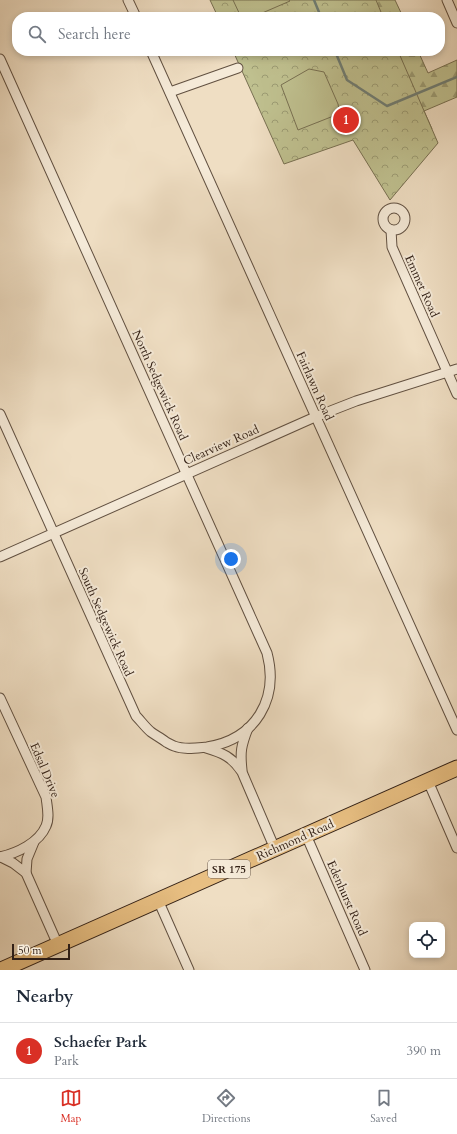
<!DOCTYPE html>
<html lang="en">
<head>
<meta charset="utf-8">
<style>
  body { margin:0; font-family:Cardo,serif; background:#f2f2f3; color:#1f2937 }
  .controls { position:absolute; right:12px; bottom:12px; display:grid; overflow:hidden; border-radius:8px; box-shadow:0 2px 6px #0003 }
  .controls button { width:36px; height:36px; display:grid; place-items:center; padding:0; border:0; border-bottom:1px solid #e0e1e3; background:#fff; color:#1f2937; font:20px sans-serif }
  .scale { position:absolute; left:12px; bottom:10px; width:58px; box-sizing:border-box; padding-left:4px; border:2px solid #322016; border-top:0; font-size:11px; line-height:14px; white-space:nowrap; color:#322016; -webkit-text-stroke:3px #f5ead8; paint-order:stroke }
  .you { position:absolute; left:231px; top:559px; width:14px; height:14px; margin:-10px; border:3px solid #fff; border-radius:50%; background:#1a73e8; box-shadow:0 0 0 6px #1a73e833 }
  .badge { display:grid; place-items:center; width:26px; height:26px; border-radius:50%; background:#d93025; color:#fff; font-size:13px; font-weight:700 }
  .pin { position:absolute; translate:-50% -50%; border:2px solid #fff; box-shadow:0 1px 4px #0006 }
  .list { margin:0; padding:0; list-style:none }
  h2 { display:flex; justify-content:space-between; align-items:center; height:52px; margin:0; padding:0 16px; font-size:17px }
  h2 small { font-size:13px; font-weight:400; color:#747a83 }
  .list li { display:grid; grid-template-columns:26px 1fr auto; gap:12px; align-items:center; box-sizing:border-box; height:56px; padding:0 16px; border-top:1px solid #e0e1e3 }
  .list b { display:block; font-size:15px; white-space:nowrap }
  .list p { margin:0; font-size:13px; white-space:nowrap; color:#747a83 }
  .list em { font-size:13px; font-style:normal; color:#747a83 }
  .icon { flex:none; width:22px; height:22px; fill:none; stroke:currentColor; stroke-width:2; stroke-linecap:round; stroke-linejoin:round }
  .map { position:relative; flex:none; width:457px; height:970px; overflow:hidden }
  .search { position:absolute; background:#fff; box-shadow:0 2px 6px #0003; left:12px; right:12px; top:12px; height:44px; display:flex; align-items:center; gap:10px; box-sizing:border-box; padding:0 14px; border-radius:16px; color:#747a83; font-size:15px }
  .sheet { height:108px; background:#fff }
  nav { display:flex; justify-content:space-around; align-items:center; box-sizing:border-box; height:56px; border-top:1px solid #e0e1e3; background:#fff; font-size:11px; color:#747a83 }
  nav a { display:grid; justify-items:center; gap:2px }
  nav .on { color:#d93025 }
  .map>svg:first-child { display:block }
  .forest { fill:url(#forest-firs); stroke:#787052 }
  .park { fill:url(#park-crowns); stroke:#787052 }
  .pitch { fill:#bfc08f; stroke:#787052 }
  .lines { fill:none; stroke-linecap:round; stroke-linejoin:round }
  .stream { stroke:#707e75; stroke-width:2.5 }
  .street-casing { stroke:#615041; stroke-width:11 }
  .primary-casing { stroke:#322016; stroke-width:17 }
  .street { stroke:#f5ead8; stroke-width:9 }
  .primary { stroke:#e8bf82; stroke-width:15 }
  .labels { text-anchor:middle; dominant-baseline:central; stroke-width:4; stroke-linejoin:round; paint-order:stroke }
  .shield { fill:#f5ead8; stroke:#6c5d50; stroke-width:1 }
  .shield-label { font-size:11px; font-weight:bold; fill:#322016 }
  .street-label { font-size:12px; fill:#322016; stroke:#f5ead8 }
</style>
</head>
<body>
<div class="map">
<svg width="457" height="970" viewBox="0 0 457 970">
  <defs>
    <pattern id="forest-firs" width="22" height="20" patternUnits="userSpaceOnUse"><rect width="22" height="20" fill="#bfc08f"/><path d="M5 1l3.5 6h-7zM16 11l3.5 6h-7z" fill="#9c9c74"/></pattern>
    <pattern id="park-crowns" width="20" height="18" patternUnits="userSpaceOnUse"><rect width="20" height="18" fill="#bfc08f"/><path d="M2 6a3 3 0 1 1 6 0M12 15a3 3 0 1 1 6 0" fill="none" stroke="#9c9c74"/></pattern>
  </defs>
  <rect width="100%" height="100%" fill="#efdec3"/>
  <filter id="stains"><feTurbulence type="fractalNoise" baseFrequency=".005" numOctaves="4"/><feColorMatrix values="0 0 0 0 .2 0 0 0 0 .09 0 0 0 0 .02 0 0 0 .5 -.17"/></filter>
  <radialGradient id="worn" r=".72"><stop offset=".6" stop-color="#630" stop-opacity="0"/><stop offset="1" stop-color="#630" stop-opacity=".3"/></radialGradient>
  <g class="forest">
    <path d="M302,0H395L403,17H310Z"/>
    <path d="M326,51H418L428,73L457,60V97L424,111L432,129Z"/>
  </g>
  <g class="park">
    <path d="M210,0H376L383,17H218Z"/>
    <path d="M233,51H398L438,143L390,200L353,140L284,164Z"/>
  </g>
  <g class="pitch">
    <path d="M233,0H289L290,1L253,17H241Z"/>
    <path d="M309,69L324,72L338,104L339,110L336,115L298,130L281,85Z"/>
  </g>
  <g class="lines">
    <g class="stream">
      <path d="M314,0L321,17"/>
      <path d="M335,51L347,80L387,106L457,77"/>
    </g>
    <defs>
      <g id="street">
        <path d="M128,0L136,17"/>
        <path d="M447,0L457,23"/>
        <path d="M151,51L457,730"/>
        <path d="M0,59L267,653C279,699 256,739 207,747C196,748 184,750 174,746C171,745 168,743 166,742C161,738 155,735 151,732C145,727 141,721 136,716L0,414"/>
        <path d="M170,92L238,68"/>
        <circle cx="394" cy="219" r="11"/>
        <path d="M391,230L392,247L457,394"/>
        <path d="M0,557L315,417L356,401L457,369"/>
        <path d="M0,698L46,797C47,806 50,818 46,826C39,843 17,853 0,857"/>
        <path d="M206,748C223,753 232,757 242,772L275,849"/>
        <path d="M242,770C240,752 241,746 248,728"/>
        <path d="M428,781L457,848"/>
        <path d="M306,835L365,970"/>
        <path d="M1,857L13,863L26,873L58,945"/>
        <path d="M26,873L27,859L34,842"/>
        <path d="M158,900L189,970"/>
      </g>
      <path id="primary" d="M1,970L457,768"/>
    </defs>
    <use href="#street" class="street-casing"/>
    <use href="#primary" class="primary-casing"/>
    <use href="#street" class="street"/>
    <use href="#primary" class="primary"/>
  </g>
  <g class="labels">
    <rect class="shield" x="208" y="860" width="42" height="18" rx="3"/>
    <g class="shield-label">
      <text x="229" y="869">SR 175</text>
    </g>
    <g class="street-label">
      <text transform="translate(422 286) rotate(66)">Emmet Road</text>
      <text transform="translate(160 385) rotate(66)">North Sedgewick Road</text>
      <text transform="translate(315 386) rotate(66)">Fairlawn Road</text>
      <text transform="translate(221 445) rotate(-24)">Clearview Road</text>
      <text transform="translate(106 622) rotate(66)">South Sedgewick Road</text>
      <text transform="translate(45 770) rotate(67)">Edsal Drive</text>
      <text transform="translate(295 840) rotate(-24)">Richmond Road</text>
      <text transform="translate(347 898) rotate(66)">Edenhurst Road</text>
    </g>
  </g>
  <rect width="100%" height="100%" filter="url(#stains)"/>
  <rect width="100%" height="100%" fill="url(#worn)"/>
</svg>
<div class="controls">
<button><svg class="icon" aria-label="locate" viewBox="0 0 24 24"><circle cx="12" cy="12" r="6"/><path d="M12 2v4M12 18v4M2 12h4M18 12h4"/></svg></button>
</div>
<div class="scale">50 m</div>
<div class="you"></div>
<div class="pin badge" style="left:346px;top:120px">1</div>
<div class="search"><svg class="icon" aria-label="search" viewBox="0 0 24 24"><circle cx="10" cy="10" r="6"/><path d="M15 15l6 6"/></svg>Search here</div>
</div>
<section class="sheet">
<h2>Nearby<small></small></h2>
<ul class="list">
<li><span class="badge">1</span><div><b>Schaefer Park</b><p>Park</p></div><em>390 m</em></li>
</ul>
</section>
<nav>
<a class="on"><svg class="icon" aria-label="map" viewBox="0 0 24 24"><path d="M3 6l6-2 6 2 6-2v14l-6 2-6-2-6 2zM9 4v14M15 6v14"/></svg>Map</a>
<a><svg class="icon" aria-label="directions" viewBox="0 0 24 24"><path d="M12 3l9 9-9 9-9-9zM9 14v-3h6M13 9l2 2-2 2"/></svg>Directions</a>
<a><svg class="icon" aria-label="saved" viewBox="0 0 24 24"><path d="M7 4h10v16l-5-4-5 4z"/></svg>Saved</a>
</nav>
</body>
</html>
